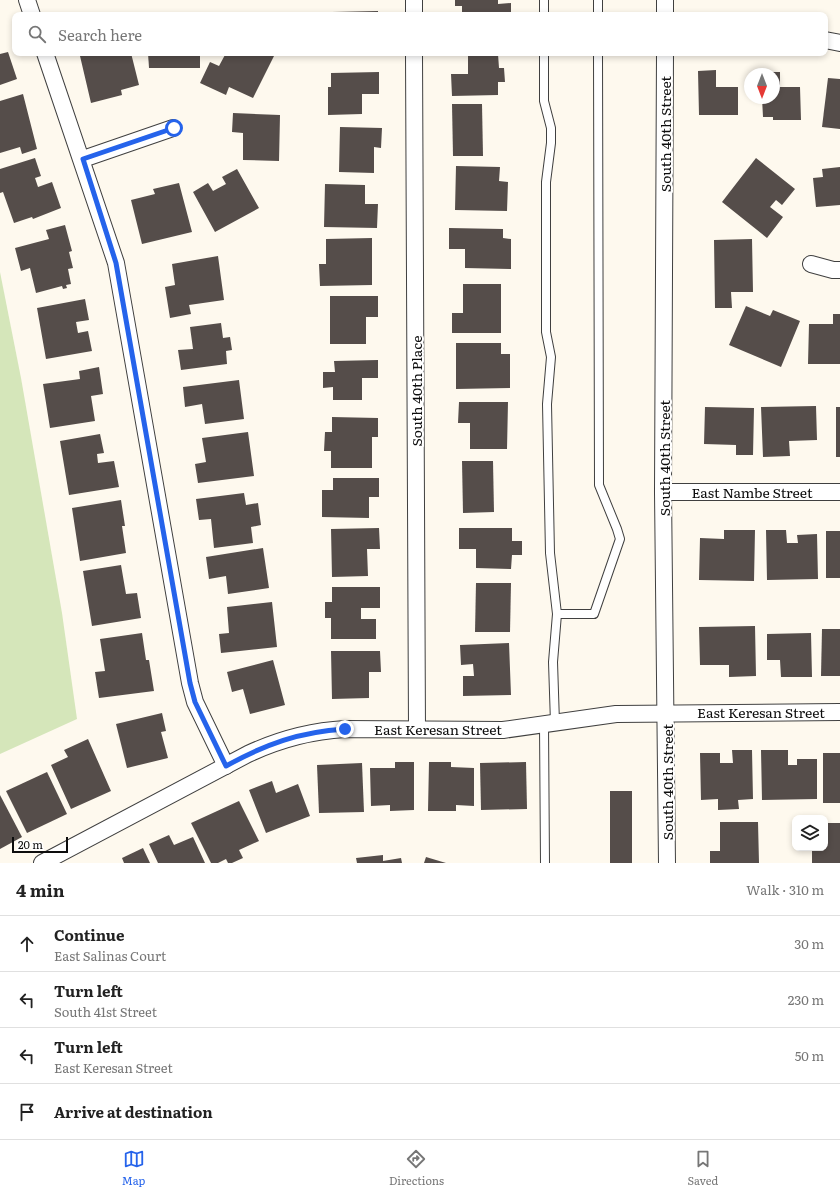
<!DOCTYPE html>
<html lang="en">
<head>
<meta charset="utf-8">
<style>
  body { margin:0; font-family:Literata,serif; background:#f2f2f2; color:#222 }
  .controls { position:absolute; right:12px; bottom:12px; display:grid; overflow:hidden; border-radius:8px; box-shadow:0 2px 6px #0003 }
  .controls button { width:36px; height:36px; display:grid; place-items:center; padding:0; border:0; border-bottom:1px solid #e0e0e0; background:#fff; color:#222; font:20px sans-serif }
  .compass { position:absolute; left:744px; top:68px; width:36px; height:36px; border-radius:50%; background:#fff; box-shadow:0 2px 6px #0003; rotate:180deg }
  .scale { position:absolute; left:12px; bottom:10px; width:56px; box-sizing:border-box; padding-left:4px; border:2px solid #0d0d0d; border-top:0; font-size:11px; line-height:14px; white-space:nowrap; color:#0d0d0d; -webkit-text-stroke:3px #fff; paint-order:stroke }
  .stop { position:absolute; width:12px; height:12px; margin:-9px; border:3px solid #2563eb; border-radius:50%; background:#fff }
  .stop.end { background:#2563eb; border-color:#fff; box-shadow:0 1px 4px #0008 }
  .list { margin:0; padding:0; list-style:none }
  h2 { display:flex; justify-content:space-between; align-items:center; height:52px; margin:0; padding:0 16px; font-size:17px }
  h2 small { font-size:13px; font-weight:400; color:#767676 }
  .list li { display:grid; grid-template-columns:26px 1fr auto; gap:12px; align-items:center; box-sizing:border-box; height:56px; padding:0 16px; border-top:1px solid #e0e0e0 }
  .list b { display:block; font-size:15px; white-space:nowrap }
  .list p { margin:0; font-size:13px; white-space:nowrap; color:#767676 }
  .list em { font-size:13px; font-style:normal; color:#767676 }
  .icon { flex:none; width:22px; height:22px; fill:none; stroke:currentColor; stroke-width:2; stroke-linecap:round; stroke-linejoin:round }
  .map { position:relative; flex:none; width:840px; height:863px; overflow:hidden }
  .search { position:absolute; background:#fff; box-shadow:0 2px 6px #0003; left:12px; right:12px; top:12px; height:44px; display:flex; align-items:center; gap:10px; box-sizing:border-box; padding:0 14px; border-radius:8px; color:#767676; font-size:15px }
  .sheet { height:276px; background:#fff }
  nav { display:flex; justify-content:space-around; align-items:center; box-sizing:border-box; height:56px; border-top:1px solid #e0e0e0; background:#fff; font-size:11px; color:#767676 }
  nav a { display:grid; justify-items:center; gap:2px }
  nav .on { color:#2563eb }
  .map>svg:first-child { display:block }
  .green { fill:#d5e6ba }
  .building { fill:#554d4a }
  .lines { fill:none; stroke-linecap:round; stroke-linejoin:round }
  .lane-casing { stroke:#404040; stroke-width:10 }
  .street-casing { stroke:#404040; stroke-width:18 }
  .lane { stroke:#fff; stroke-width:8 }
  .street { stroke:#fff; stroke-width:16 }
  .route { stroke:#2563eb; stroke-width:5 }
  .labels { text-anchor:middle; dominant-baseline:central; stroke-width:4; stroke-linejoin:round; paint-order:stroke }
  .street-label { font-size:14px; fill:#0d0d0d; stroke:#fff }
</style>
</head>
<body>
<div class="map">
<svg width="840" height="863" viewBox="0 0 840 863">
  <rect width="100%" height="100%" fill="#fef9ee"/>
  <path class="green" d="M0,272L21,378L62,613L77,719L0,754Z"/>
  <g class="building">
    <path d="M455,0H498V4L511,3V15H462V6H455Z"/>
    <path d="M378,11V15H332V12Z"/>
    <path d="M8,52L17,79L0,85V54Z"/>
    <path d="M93,53H131L139,85L121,90L122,95L91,103L80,56Z"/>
    <path d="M148,53H200V68H149Z"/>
    <path d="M226,53H268L274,56L253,98L229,87L226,95L200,83L210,62L219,66Z"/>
    <path d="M468,54H498L499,68H504L505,82H498V95L452,96L451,74H468Z"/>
    <path d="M716,70V87H738V115H699L698,71Z"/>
    <path d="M379,72V94H362V114L328,115V87H331V73Z"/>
    <path d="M762,72H780V87H800L801,120H773V117H763L762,98H774V74H762Z"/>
    <path d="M828,78L840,79V129L822,127Z"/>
    <path d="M23,94L37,149L22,154L20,147L0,153V101Z"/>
    <path d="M452,104H482L483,156H453Z"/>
    <path d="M233,113L280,115L279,161L243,160V133L232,132Z"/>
    <path d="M340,127L382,128L381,148L374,147V173L339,172Z"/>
    <path d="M35,158L41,176L35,178L38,187L52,182L61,208L33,219L32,217L14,223L3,192L0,193V169Z"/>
    <path d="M756,158L795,189L782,205L776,200L770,207L783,217L767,238L722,202Z"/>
    <path d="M456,166L500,167L499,181L508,182L507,211L455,210Z"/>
    <path d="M840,167V205L816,207L813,178L823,177L822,169Z"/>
    <path d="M237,169L259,208L215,232L193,192L208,183L213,191L226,184L222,177Z"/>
    <path d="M179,183L192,232L142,244L131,200L155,194L153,189Z"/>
    <path d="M325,184L365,185V204H378L377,228L324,227Z"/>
    <path d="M65,225L72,251L69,252L73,268L68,269L71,284L66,285L67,288L63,289L62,286L36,293L30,268L21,271L15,248L49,239L46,230Z"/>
    <path d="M449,228L503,229V238L511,239V269L465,268V249H449Z"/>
    <path d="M372,238V285L320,286L319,264H326V239Z"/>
    <path d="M752,239L753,292H731L732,308H715L714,240Z"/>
    <path d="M218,256L224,300L189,305L191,314L170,318L165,287L175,285L172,264Z"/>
    <path d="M463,284H501V333H452V313H463Z"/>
    <path d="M330,296H378V317H366V344H330Z"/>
    <path d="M85,299L89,320L76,322L78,333L88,331L92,351L46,359L37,308Z"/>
    <path d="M746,306L770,316L773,310L800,321L781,367L729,345Z"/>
    <path d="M833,314H840V364H808L809,324H833Z"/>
    <path d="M221,323L223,338L230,337L232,350L226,351L227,364L181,370L178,350L193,349L190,327Z"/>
    <path d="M456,343H501V354H510V388L456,389Z"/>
    <path d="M378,360V378H362V400H333V387L323,388V372H335L334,361Z"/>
    <path d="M99,367L103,394L91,396L95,421L50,428L43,384L80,379L79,371Z"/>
    <path d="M239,380L244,419L205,424L202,404L185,407L183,387Z"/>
    <path d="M459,402H508L507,449H470V423H458Z"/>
    <path d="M816,406L817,440L789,441L790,456L763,457L761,407Z"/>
    <path d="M705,407L754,408L753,455H736V445L704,444Z"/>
    <rect x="836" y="407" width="4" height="50"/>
    <path d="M332,417L378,418V437H372V468H331V451H324L325,432H332Z"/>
    <path d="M248,432L254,476L198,483L195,464L206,462L202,438Z"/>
    <path d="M100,434L104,453L97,454L98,463L114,461L119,487L69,495L60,441Z"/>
    <path d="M462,461H493L494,512L463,513Z"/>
    <path d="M333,478H379V497H369V518L322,517V490H333Z"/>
    <path d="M244,493L246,505L258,503L261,525L251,527L253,543L214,548L211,519L199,520L196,499Z"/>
    <path d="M121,500L125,526H122L126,553L80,561L72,508Z"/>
    <path d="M379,528L380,549H367L368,576L332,577L331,529Z"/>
    <path d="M459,528H512V541H522V555H512L511,569L476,568V549H459Z"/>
    <path d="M724,530H755L754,581L699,580L700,538L724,539Z"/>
    <path d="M766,530H786L787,543H798L797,535L817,534L818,579L767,580Z"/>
    <rect x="826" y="531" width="14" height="47"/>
    <path d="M263,548L269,588L228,594L226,576L209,579L206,557Z"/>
    <path d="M121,565L126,594L137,593L141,618L92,626L83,571Z"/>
    <path d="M476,583H511L510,632H475Z"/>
    <path d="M332,587H380V608H361V619H376V639H331V618H325V602H332Z"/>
    <path d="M272,602L277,647L221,653L219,634L229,633L227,607Z"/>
    <path d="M755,626L756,676L729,677V665H700L699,627Z"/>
    <path d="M822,629H840V676H821Z"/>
    <path d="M142,633L146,660H149L154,691L99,698L95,672L105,671L100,639Z"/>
    <path d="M811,633L812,677H781L780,660H767V634Z"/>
    <path d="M509,643L511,695L463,696V676H474L473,664L461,665L460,645Z"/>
    <path d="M331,651H380L381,672H369V698L332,699Z"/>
    <path d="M273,660L285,705L250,714L243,689L232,692L227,672Z"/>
    <path d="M162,713L166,731L161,732L168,758L127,768L116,724Z"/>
    <path d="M88,739L111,791L71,809L51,765L68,757L64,750Z"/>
    <path d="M732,750H752L753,799L738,800L739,809L718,810V799L701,800L700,753H720V763H733Z"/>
    <path d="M761,750H788V765H797V759H817V799L762,800Z"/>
    <rect x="823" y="753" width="17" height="50"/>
    <path d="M395,762H414V810L390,811V805L371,806L370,768H395Z"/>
    <path d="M429,762H451V767L474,768V806L456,805V811H428Z"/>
    <path d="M526,762L527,809L481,810L480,763Z"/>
    <path d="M362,763L364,812L319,813L317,765Z"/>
    <path d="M47,772L67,814L27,833L6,791Z"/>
    <path d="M272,781L276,793L298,784L310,816L266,833L249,790Z"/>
    <rect x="610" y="791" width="22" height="72"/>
    <path d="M0,795L22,837L0,849Z"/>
    <path d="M239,801L259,841L239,850L243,858L232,863H228L226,859L218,863H211L191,823Z"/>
    <path d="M720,822H758L759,863H710V851H720Z"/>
    <path d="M825,823H840V863H812V848H825Z"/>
    <path d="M169,835L174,845L193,837L205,863H158L149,844Z"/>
    <path d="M143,848L150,863H124L122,858Z"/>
    <path d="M383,855V861L401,858L402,863H357L356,858Z"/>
    <path d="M426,857L446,863H424Z"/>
  </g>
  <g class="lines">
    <defs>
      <g id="lane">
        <path d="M544,0V15"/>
        <path d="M598,0V15"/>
        <path d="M544,53V101L551,128V143L546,182V332L551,357L547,404L550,553L557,614L553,662L555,723"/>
        <path d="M557,614H594L620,539L617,529L599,485L598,53"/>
        <path d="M544,725L545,863"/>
      </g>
      <g id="street">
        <path d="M27,0L32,15"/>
        <path d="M414,0V15"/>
        <path d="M665,0V15"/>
        <path d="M825,40L840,43"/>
        <path d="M45,53L116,263L190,683L195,702L226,766"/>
        <path d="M414,53L417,729"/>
        <path d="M665,53L663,492L667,863"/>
        <path d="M83,159L173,128"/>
        <path d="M811,264L833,270H840"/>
        <path d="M663,492H840"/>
        <path d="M42,863L248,754C280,739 310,731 345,729L503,730L616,714L840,712"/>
      </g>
    </defs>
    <use href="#lane" class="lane-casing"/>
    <use href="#street" class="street-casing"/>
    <use href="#lane" class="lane"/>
    <use href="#street" class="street"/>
  </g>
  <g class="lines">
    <path class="route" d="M174,128L83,159L116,263L190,683L195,702L226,766C266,744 299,732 345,729"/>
  </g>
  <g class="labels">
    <g class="street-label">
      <text transform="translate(665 134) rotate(-90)">South 40th Street</text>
      <text transform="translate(416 391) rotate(-90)">South 40th Place</text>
      <text transform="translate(664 458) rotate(-90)">South 40th Street</text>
      <text x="752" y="492">East Nambe Street</text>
      <text x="761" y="712">East Keresan Street</text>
      <text x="438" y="729">East Keresan Street</text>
      <text transform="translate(667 782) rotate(-90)">South 40th Street</text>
    </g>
  </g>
</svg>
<div class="controls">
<button><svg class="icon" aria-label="layers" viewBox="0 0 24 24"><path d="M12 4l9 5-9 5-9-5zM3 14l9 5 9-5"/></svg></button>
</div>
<svg class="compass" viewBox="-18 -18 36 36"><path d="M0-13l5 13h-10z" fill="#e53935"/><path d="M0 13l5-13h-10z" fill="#767676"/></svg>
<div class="scale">20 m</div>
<div class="stop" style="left:174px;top:128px"></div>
<div class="stop end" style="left:345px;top:729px"></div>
<div class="search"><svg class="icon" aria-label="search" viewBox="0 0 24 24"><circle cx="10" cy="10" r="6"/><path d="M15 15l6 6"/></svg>Search here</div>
</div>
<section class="sheet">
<h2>4 min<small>Walk · 310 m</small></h2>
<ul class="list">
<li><svg class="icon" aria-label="ahead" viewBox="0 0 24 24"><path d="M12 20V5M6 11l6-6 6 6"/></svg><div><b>Continue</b><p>East Salinas Court</p></div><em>30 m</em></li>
<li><svg class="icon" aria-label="left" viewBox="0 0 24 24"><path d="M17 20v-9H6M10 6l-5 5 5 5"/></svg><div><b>Turn left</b><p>South 41st Street</p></div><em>230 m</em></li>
<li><svg class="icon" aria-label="left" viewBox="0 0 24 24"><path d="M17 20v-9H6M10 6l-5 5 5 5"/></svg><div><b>Turn left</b><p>East Keresan Street</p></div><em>50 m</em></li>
<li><svg class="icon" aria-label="arrive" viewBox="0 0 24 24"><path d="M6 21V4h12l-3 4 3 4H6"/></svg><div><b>Arrive at destination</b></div></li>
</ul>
</section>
<nav>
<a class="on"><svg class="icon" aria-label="map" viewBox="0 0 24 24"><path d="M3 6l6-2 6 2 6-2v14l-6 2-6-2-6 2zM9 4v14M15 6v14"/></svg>Map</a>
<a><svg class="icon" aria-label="directions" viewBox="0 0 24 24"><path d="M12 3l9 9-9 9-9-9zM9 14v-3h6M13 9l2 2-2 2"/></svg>Directions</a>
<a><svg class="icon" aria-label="saved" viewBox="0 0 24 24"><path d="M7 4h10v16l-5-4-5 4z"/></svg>Saved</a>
</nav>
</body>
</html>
